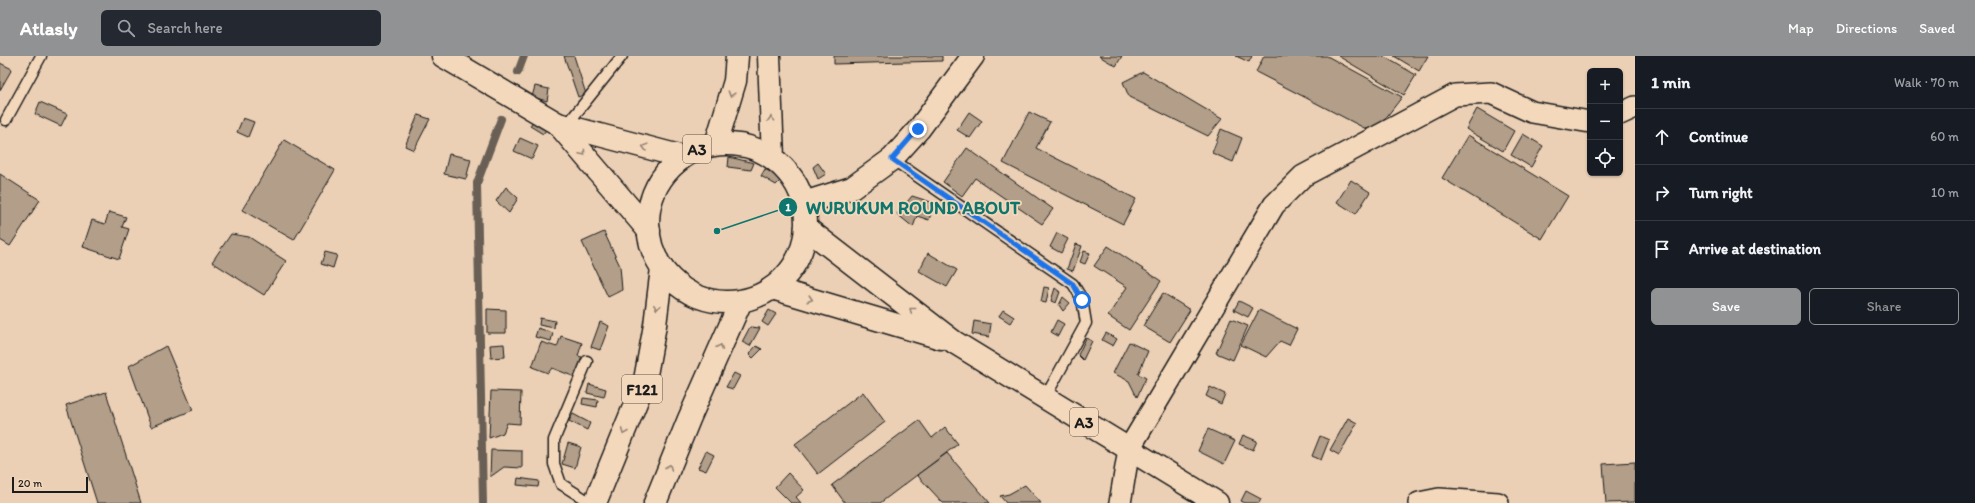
<!DOCTYPE html>
<html lang="en">
<head>
<meta charset="utf-8">
<style>
  body { margin:0; font-family:Itim,sans-serif; background:#242831; color:#f1f3f6 }
  .controls { position:absolute; right:12px; top:12px; display:grid; overflow:hidden; border-radius:6px; box-shadow:0 1px 3px #0004 }
  .controls button { width:36px; height:36px; display:grid; place-items:center; padding:0; border:0; border-bottom:1px solid #363941; background:#171b24; color:#f1f3f6; font:20px sans-serif }
  .scale { position:absolute; left:12px; bottom:10px; width:76px; box-sizing:border-box; padding-left:4px; border:2px solid #1c1c1c; border-top:0; font-size:11px; line-height:14px; white-space:nowrap; color:#1c1c1c; -webkit-text-stroke:3px #f4d8bb; paint-order:stroke }
  .stop { position:absolute; width:12px; height:12px; margin:-9px; border:3px solid #1a73e8; border-radius:50%; background:#fff }
  .stop.end { background:#1a73e8; border-color:#fff; box-shadow:0 1px 4px #0008 }
  .list { margin:0; padding:0; list-style:none }
  h2 { display:flex; justify-content:space-between; align-items:center; height:52px; margin:0; padding:0 16px; font-size:17px }
  h2 small { font-size:13px; font-weight:400; color:#9ea1a6 }
  .list li { display:grid; grid-template-columns:26px 1fr auto; gap:12px; align-items:center; box-sizing:border-box; height:56px; padding:0 16px; border-top:1px solid #363941 }
  .list b { display:block; font-size:15px; white-space:nowrap }
  .list em { font-size:13px; font-style:normal; color:#9ea1a6 }
  .actions { display:flex; gap:8px; padding:12px 16px }
  .actions a { flex:1; padding:9px 0; border:1px solid #919294; border-radius:6px; text-align:center; font-size:14px; color:#919294 }
  .actions .main { background:#919294; color:#fff }
  .icon { flex:none; width:22px; height:22px; fill:none; stroke:currentColor; stroke-width:2; stroke-linecap:round; stroke-linejoin:round }
  .map { position:relative; flex:none; width:1635px; height:447px; overflow:hidden }
  header { display:flex; align-items:center; gap:24px; box-sizing:border-box; height:56px; padding:0 20px; background:#919294; color:#fff }
  header strong { font-size:19px }
  nav { display:flex; gap:22px; margin-inline-start:auto; font-size:14px }
  .search { width:280px; height:36px; background:#242831; display:flex; align-items:center; gap:10px; box-sizing:border-box; padding:0 14px; border-radius:6px; color:#9ea1a6; font-size:15px }
  main { display:flex }
  aside { flex:1; background:#171b24 }
  .map>svg:first-child { display:block }
  .lines { fill:none; stroke-linecap:round; stroke-linejoin:round }
  .stream { stroke:#695f54; stroke-width:8 }
  .building { fill:#b29e89; stroke:#1c1c1c }
  .lane-casing { stroke:#1c1c1c; stroke-width:13 }
  .street-casing { stroke:#1c1c1c; stroke-width:24 }
  .secondary-casing { stroke:#1c1c1c; stroke-width:25 }
  .primary-casing { stroke:#1c1c1c; stroke-width:25 }
  .highway-casing { stroke:#1c1c1c; stroke-width:25 }
  .lane { stroke:#f4d8bb; stroke-width:10 }
  .street { stroke:#f4d8bb; stroke-width:21 }
  .secondary { stroke:#f4d8bb; stroke-width:22 }
  .primary { stroke:#f4d8bb; stroke-width:22 }
  .highway { stroke:#f4d8bb; stroke-width:22 }
  .oneway { stroke:#938373 }
  .route { stroke:#1a73e8; stroke-width:5 }
  .labels { text-anchor:middle; dominant-baseline:central; stroke-width:3.5; stroke-linejoin:round; paint-order:stroke }
  .shield { fill:#f4d8bb; stroke:#5d544c; stroke-width:1 }
  .shield-label { font-size:16px; font-weight:bold; fill:#1c1c1c }
  .leader { fill:none; stroke:#0f766e; stroke-width:1.5 }
  .callout-dot { fill:#0f766e; stroke:#f4d8bb; stroke-width:1.5 }
  .mark-label { font-size:12px; text-anchor:middle; font-weight:bold; fill:#fff }
  .callout-label { font-size:18px; text-anchor:middle; font-weight:bold; fill:#0f766e; stroke:#f4d8bb; stroke-width:3.5; stroke-linejoin:round; paint-order:stroke }
</style>
</head>
<body>
<header>
<strong>Atlasly</strong>
<div class="search"><svg class="icon" aria-label="search" viewBox="0 0 24 24"><circle cx="10" cy="10" r="6"/><path d="M15 15l6 6"/></svg>Search here</div>
<nav><a>Map</a><a>Directions</a><a>Saved</a></nav>
</header>
<main>
<div class="map">
<svg width="1635" height="447" viewBox="0 0 1635 447">
  <rect width="100%" height="100%" fill="#ebd0b5"/>
  <filter id="ink" filterUnits="userSpaceOnUse"><feTurbulence type="fractalNoise" baseFrequency=".025" numOctaves="2"/><feDisplacementMap in="SourceGraphic" scale="8" xChannelSelector="R" yChannelSelector="G"/><feConvolveMatrix kernelMatrix="1 2 1 2 8 2 1 2 1" color-interpolation-filters="sRGB"/></filter>
  <g filter="url(#ink)">
    <g class="lines">
      <g class="stream">
        <path d="M518,16L524,0"/>
        <path d="M483,447L477,127L501,63"/>
      </g>
    </g>
    <g class="building">
      <path d="M564,0H574L586,38L578,41Z"/>
      <path d="M834,0H942V5L834,8Z"/>
      <path d="M1099,0H1122L1116,10Z"/>
      <path d="M1236,0H1252L1249,6Z"/>
      <path d="M1264,0H1327L1402,41L1374,77L1256,16Z"/>
      <path d="M1338,0H1383L1416,19L1404,39Z"/>
      <path d="M1394,0H1428L1419,15Z"/>
      <path d="M0,7L12,13L0,34Z"/>
      <path d="M1143,16L1222,63L1208,80L1129,41L1123,26Z"/>
      <path d="M535,30L549,33L547,45L532,41Z"/>
      <path d="M40,46L67,58L61,70L35,58Z"/>
      <path d="M1477,53L1514,75L1503,95L1466,73Z"/>
      <path d="M969,56L982,65L970,82L957,74Z"/>
      <path d="M1029,56L1050,66L1036,92L1136,143L1123,168L1003,107Z"/>
      <path d="M418,59L430,63L414,94L405,90Z"/>
      <path d="M243,62L254,66L248,81L237,76Z"/>
      <path d="M534,63L548,71L543,78L530,70Z"/>
      <path d="M1221,73L1242,82L1233,106L1212,97Z"/>
      <path d="M1523,78L1543,90L1531,111L1511,99Z"/>
      <path d="M1468,79L1568,140L1542,183L1442,122Z"/>
      <path d="M520,82L538,90L532,103L514,95Z"/>
      <path d="M284,84L335,114L294,184L242,154Z"/>
      <path d="M967,92L1053,153L1042,168L975,122L962,140L943,126Z"/>
      <path d="M449,98L471,103L466,123L444,118Z"/>
      <path d="M729,101L754,107L751,114L728,111Z"/>
      <path d="M818,107L826,118L818,123L813,111Z"/>
      <path d="M765,113L782,123L776,129L761,120Z"/>
      <path d="M0,118L40,144L10,190L0,184Z"/>
      <path d="M1351,124L1370,136L1356,158L1337,146Z"/>
      <path d="M506,131L518,142L509,157L496,145Z"/>
      <path d="M912,140L934,147L929,164L917,160L913,171L897,158Z"/>
      <path d="M981,146L988,148L984,160L978,158Z"/>
      <path d="M109,156L126,161L122,171L129,173L119,203L83,191L92,164L105,168Z"/>
      <path d="M604,176L620,210L622,234L608,241L582,186Z"/>
      <path d="M1057,177L1068,183L1061,197L1050,191Z"/>
      <path d="M231,178L249,181L286,205L264,239L212,206Z"/>
      <path d="M1076,188L1082,190L1073,215L1067,213Z"/>
      <path d="M1108,190L1161,225L1129,274L1108,260L1127,231L1094,210Z"/>
      <path d="M1084,195L1090,197L1085,208L1080,206Z"/>
      <path d="M325,196L337,199L333,212L321,208Z"/>
      <path d="M928,197L957,214L947,231L919,215Z"/>
      <path d="M1044,231L1049,232L1046,247L1041,246Z"/>
      <path d="M1055,232L1060,236L1056,247L1051,245Z"/>
      <path d="M1163,237L1190,254L1170,286L1143,270Z"/>
      <path d="M1063,241L1070,247L1063,255L1059,249Z"/>
      <path d="M1239,245L1253,252L1248,261L1234,254Z"/>
      <path d="M487,253L506,254V277H487Z"/>
      <path d="M769,254L776,258L768,270L762,266Z"/>
      <path d="M1003,254L1014,261L1010,267L999,260Z"/>
      <path d="M1259,254L1297,273L1289,289L1280,285L1266,301L1241,289Z"/>
      <path d="M540,262L555,265L554,272L539,269Z"/>
      <path d="M1231,263L1248,270L1233,304L1216,297Z"/>
      <path d="M1057,264L1064,268L1058,280L1051,276Z"/>
      <path d="M974,265L991,268L989,281L972,278Z"/>
      <path d="M600,266L609,270L600,294L591,291Z"/>
      <path d="M750,271L760,272L750,290L742,286Z"/>
      <path d="M538,272L553,277L551,285L535,281Z"/>
      <path d="M1106,277L1117,283L1113,290L1102,284Z"/>
      <path d="M561,280L582,287L578,300L582,301L575,321L552,312L548,317L532,311L541,286L557,291Z"/>
      <path d="M1086,282L1092,285L1083,304L1078,299Z"/>
      <path d="M1129,286L1148,295L1138,318L1146,322L1137,341L1129,325L1113,317Z"/>
      <path d="M504,288L505,301L491,302L490,289Z"/>
      <path d="M166,290L193,354L151,371L129,310Z"/>
      <path d="M756,290L762,293L753,302L749,298Z"/>
      <path d="M734,317L740,320L733,333L726,331Z"/>
      <path d="M589,328L606,333L604,341L587,337Z"/>
      <path d="M1210,331L1225,338L1221,348L1206,340Z"/>
      <path d="M491,335L521,336L520,368L507,367L503,377L489,382Z"/>
      <path d="M106,336L141,447H97L66,349Z"/>
      <path d="M863,336L885,366L818,418L795,388Z"/>
      <path d="M583,342L598,344L597,351L582,348Z"/>
      <path d="M573,358L590,367L587,374L569,365Z"/>
      <path d="M1348,362L1357,367L1339,399L1330,394Z"/>
      <path d="M919,364L932,382L945,371L958,388L880,447H845L832,429Z"/>
      <path d="M1208,373L1235,385L1224,408L1198,395Z"/>
      <path d="M1243,379L1257,385L1253,394L1239,388Z"/>
      <path d="M1320,380L1329,384L1321,404L1312,400Z"/>
      <path d="M568,387L581,391L575,412L562,408Z"/>
      <path d="M491,394L522,395V412L504,411L490,421Z"/>
      <path d="M706,395L714,399L706,415L698,412Z"/>
      <path d="M947,397L990,447H943L917,419Z"/>
      <path d="M1635,406V446L1606,447L1603,408Z"/>
      <path d="M788,417L804,434L796,441L801,447H791L775,431Z"/>
      <path d="M518,422L539,425L538,431L517,429Z"/>
      <path d="M1025,429L1041,447H1006L1000,440L1009,438Z"/>
      <path d="M1246,435L1261,443L1259,447H1245L1241,445Z"/>
    </g>
    <g class="lines">
      <defs>
        <g id="lane">
          <path d="M6,64L41,0"/>
          <path d="M566,70L622,0"/>
          <path d="M892,103L1073,228L1082,243L1086,267L1045,342"/>
          <path d="M587,305L554,384V408L561,428L591,447"/>
        </g>
        <g id="street">
          <path d="M1620,58L1635,51"/>
          <path d="M1120,447L1129,393L1274,149L1303,120L1455,39L1491,37L1532,56L1590,66"/>
          <path d="M1419,447L1439,443L1498,447"/>
        </g>
        <path id="secondary" d="M804,147L852,132L892,103L919,73L973,0"/>
        <g id="primary">
          <path d="M769,0L773,102"/>
          <path d="M716,88L735,25L737,0"/>
          <path d="M595,447L645,324L655,269L662,212"/>
          <path d="M655,447L689,363L741,245"/>
        </g>
        <g id="highway">
          <path d="M443,0L558,68L683,101"/>
          <path d="M558,68L649,175"/>
          <circle cx="727" cy="167" r="79"/>
          <path d="M806,172L954,286L1217,447"/>
          <path d="M772,232L941,282"/>
        </g>
      </defs>
      <use href="#lane" class="lane-casing"/>
      <use href="#street" class="street-casing"/>
      <use href="#secondary" class="secondary-casing"/>
      <use href="#primary" class="primary-casing"/>
      <use href="#highway" class="highway-casing"/>
      <use href="#lane" class="lane"/>
      <use href="#street" class="street"/>
      <use href="#secondary" class="secondary"/>
      <use href="#primary" class="primary"/>
      <use href="#highway" class="highway"/>
    </g>
    <defs><path id="oneway-chevron" d="M-2-3.5L2.5 0L-2 3.5" fill="none" stroke-width="1.6" stroke-linecap="round" stroke-linejoin="round"/></defs>
    <g class="oneway">
      <use href="#oneway-chevron" transform="translate(731 38) rotate(108)"/>
      <use href="#oneway-chevron" transform="translate(771 63) rotate(-93)"/>
      <use href="#oneway-chevron" transform="translate(645 91) rotate(-165)"/>
      <use href="#oneway-chevron" transform="translate(583 97) rotate(50)"/>
      <use href="#oneway-chevron" transform="translate(810 243) rotate(17)"/>
      <use href="#oneway-chevron" transform="translate(657 251) rotate(97)"/>
      <use href="#oneway-chevron" transform="translate(912 254) rotate(-142)"/>
      <use href="#oneway-chevron" transform="translate(720 291) rotate(-66)"/>
      <use href="#oneway-chevron" transform="translate(624 376) rotate(112)"/>
      <use href="#oneway-chevron" transform="translate(669 411) rotate(-68)"/>
    </g>
  </g>
  <g class="lines" filter="url(#ink)">
    <path class="route" d="M918,73L892,103L1073,228L1082,244"/>
  </g>
  <g class="labels">
    <g class="shield">
      <rect x="683" y="79" width="28" height="28" rx="3"/>
      <rect x="622" y="319" width="40" height="28" rx="3"/>
      <rect x="1070" y="352" width="28" height="28" rx="3"/>
    </g>
    <g class="shield-label">
      <text x="697" y="93">A3</text>
      <text x="642" y="333">F121</text>
      <text x="1084" y="366">A3</text>
    </g>
  </g>
  <path class="leader" d="M717 175L788 151"/>
  <g class="callout-dot">
    <circle cx="717" cy="175" r="4"/>
    <circle cx="788" cy="151" r="10"/>
  </g>
  <g class="mark-label">
    <text x="788" y="155">1</text>
  </g>
  <g class="callout-label">
    <text x="913" y="158">WURUKUM ROUND ABOUT</text>
  </g>
</svg>
<div class="controls">
<button>+</button>
<button>−</button>
<button><svg class="icon" aria-label="locate" viewBox="0 0 24 24"><circle cx="12" cy="12" r="6"/><path d="M12 2v4M12 18v4M2 12h4M18 12h4"/></svg></button>
</div>
<div class="scale">20 m</div>
<div class="stop" style="left:1082px;top:244px"></div>
<div class="stop end" style="left:918px;top:73px"></div>
</div>
<aside>
<h2>1 min<small>Walk · 70 m</small></h2>
<ul class="list">
<li><svg class="icon" aria-label="ahead" viewBox="0 0 24 24"><path d="M12 20V5M6 11l6-6 6 6"/></svg><div><b>Continue</b></div><em>60 m</em></li>
<li><svg class="icon" aria-label="right" viewBox="0 0 24 24"><path d="M7 20v-9h11M14 6l5 5-5 5"/></svg><div><b>Turn right</b></div><em>10 m</em></li>
<li><svg class="icon" aria-label="arrive" viewBox="0 0 24 24"><path d="M6 21V4h12l-3 4 3 4H6"/></svg><div><b>Arrive at destination</b></div></li>
</ul>
<div class="actions"><a class="main">Save</a><a>Share</a></div>
</aside>
</main>
</body>
</html>
